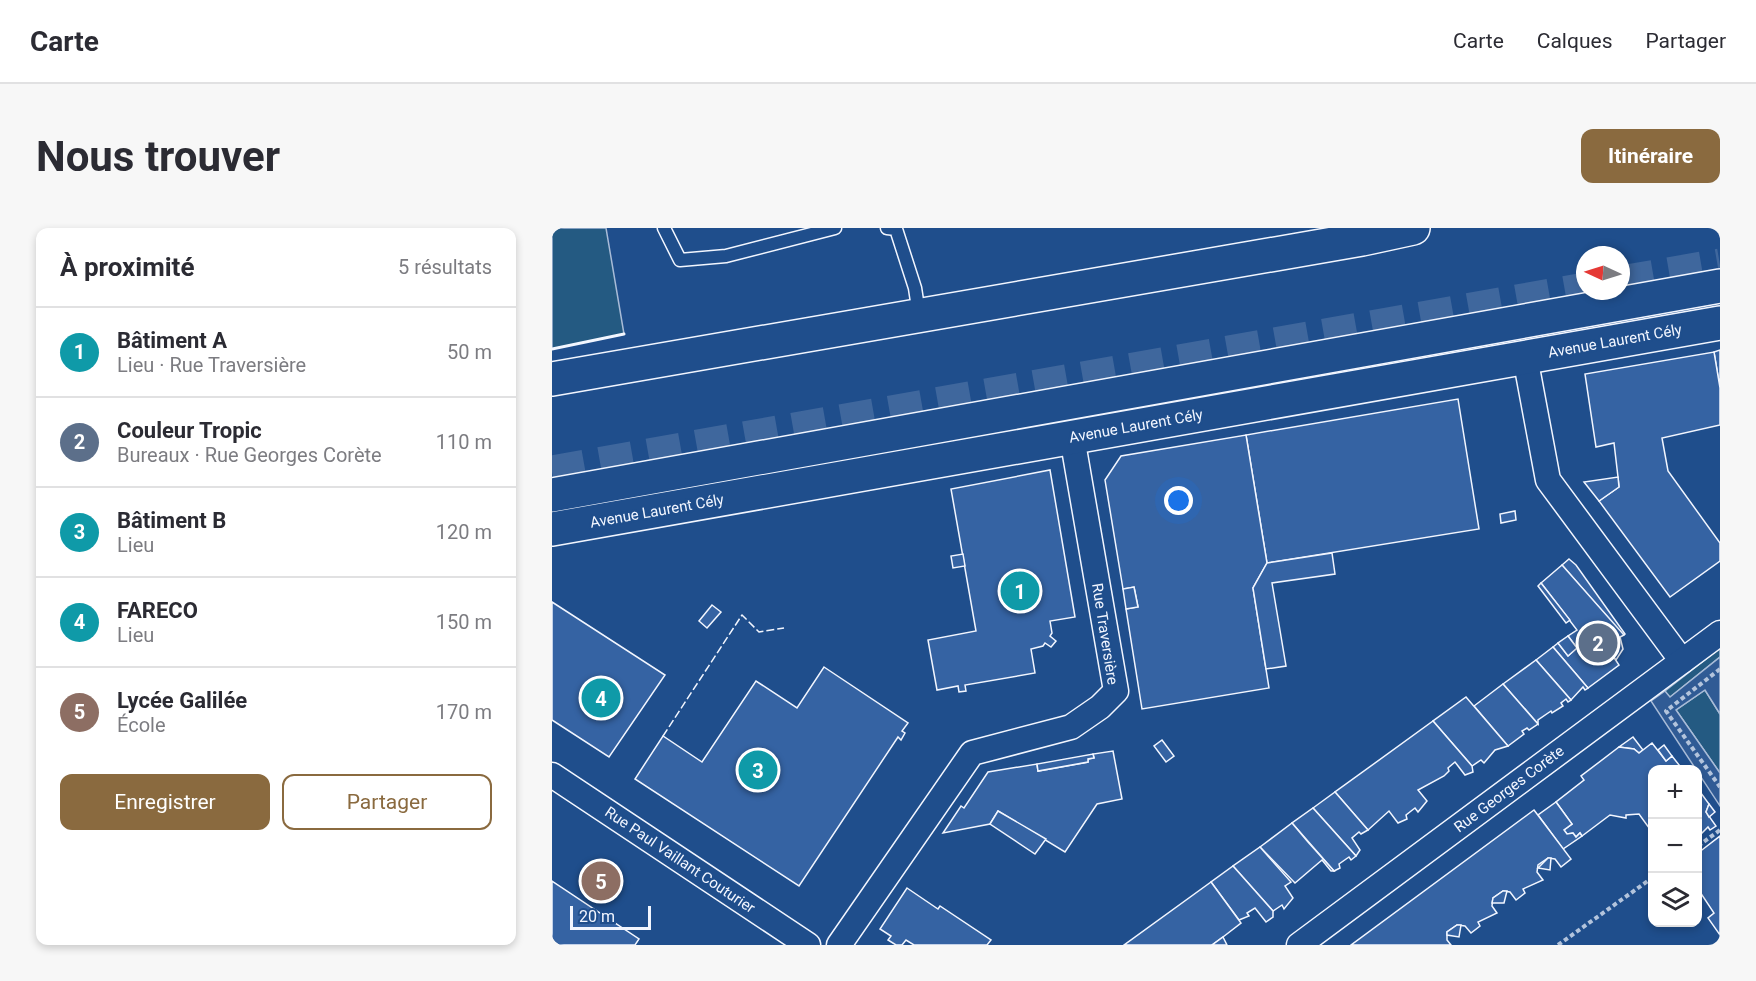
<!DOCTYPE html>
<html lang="fr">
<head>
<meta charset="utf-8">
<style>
  body { margin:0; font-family:Roboto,sans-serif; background:#f7f7f7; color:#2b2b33 }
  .controls { position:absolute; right:18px; bottom:18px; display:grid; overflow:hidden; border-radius:12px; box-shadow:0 3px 9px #0003 }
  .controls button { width:54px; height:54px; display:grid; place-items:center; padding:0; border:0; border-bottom:2px solid #e1e1e2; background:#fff; color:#2b2b33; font:30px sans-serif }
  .compass { position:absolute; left:1024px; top:18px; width:54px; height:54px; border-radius:50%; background:#fff; box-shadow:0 3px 9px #0003; rotate:274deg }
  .scale { position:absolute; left:18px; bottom:15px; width:81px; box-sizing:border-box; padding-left:6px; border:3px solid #f2f6ff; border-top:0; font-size:16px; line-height:21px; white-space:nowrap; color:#f2f6ff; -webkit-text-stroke:4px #1f4e8c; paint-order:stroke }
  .you { position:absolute; left:627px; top:273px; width:21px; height:21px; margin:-15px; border:4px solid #fff; border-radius:50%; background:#1a73e8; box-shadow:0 0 0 9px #1a73e833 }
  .badge { display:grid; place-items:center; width:39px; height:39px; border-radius:50%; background:#8a6a3f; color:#fff; font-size:20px; font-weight:700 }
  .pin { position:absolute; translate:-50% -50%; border:3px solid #fff; box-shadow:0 2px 6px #0006 }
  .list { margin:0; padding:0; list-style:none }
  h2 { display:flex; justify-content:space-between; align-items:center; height:78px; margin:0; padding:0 24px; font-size:26px }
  h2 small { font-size:20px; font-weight:400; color:#7c7c81 }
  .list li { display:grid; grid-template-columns:39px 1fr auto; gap:18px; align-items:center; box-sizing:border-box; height:90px; padding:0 24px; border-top:2px solid #e1e1e2 }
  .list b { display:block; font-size:22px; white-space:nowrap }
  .list p { margin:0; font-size:20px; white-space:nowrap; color:#7c7c81 }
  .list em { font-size:20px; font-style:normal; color:#7c7c81 }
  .actions { display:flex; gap:12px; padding:18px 24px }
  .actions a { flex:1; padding:14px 0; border:2px solid #8a6a3f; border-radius:12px; text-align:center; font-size:21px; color:#8a6a3f }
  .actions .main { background:#8a6a3f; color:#fff }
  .icon { flex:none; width:33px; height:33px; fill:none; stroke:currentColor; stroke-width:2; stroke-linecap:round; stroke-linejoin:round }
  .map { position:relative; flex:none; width:1168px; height:717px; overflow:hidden; border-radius:12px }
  header { display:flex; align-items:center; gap:36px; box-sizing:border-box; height:84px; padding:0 30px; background:#fff; border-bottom:2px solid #e1e1e2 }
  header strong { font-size:28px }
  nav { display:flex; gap:33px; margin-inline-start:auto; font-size:21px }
  .intro { display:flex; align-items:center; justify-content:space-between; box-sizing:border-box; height:144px; padding:0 36px }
  h1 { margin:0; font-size:42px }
  .button { padding:15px 27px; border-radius:12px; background:#8a6a3f; color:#fff; font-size:21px; font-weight:700 }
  main { display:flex; gap:36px; padding:0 36px }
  aside { flex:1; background:#fff; border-radius:12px; box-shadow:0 3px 9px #0003 }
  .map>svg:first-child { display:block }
  .green { fill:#245a82; stroke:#a8bbd7; stroke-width:1.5 }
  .parking { fill:#305b95; stroke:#a8bbd7; stroke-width:1.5 }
  .building { fill:#3563a3; stroke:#f2f6ff; stroke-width:1.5 }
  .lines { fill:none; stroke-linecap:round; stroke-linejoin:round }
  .trunk-tunnel { stroke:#3f679d; stroke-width:33; stroke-dasharray:33 16; stroke-linecap:butt }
  .service-casing { stroke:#f2f6ff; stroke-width:15 }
  .minor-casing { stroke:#f2f6ff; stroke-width:27 }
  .primary-casing { stroke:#f2f6ff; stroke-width:36 }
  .trunk-casing { stroke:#f2f6ff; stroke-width:36 }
  .path { stroke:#b3c4dc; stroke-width:4; stroke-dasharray:4.5 3; stroke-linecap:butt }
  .service { stroke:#1f4e8c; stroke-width:12 }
  .minor { stroke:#1f4e8c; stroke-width:24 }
  .primary { stroke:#1f4e8c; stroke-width:33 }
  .trunk { stroke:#1f4e8c; stroke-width:33 }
  .fence { stroke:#f2f6ff; stroke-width:1.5; stroke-dasharray:8 3; stroke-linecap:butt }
  .wall { stroke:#f2f6ff; stroke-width:3 }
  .labels { text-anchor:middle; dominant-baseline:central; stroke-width:4.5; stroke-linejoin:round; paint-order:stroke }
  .street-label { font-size:15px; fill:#f2f6ff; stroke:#1f4e8c }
</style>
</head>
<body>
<header>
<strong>Carte</strong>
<nav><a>Carte</a><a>Calques</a><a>Partager</a></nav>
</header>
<div class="intro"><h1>Nous trouver</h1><a class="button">Itinéraire</a></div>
<main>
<aside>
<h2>À proximité<small>5 résultats</small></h2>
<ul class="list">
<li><span class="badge" style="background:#0f9aa8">1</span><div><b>Bâtiment A</b><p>Lieu · Rue Traversière</p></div><em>50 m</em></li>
<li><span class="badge" style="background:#5c6f8a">2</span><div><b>Couleur Tropic</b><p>Bureaux · Rue Georges Corète</p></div><em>110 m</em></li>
<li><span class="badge" style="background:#0f9aa8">3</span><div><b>Bâtiment B</b><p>Lieu</p></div><em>120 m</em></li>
<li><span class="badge" style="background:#0f9aa8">4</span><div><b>FARECO</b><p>Lieu</p></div><em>150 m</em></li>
<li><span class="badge" style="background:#8d6e63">5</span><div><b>Lycée Galilée</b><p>École</p></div><em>170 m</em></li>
</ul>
<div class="actions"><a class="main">Enregistrer</a><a>Partager</a></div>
</aside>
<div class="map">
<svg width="1168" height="717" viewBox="0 0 1168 717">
  <rect width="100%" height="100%" fill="#1f4e8c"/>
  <g class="green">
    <path d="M0,0H54L72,106L0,121Z"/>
    <path d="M1168,420V429L1117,470L1113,463Z"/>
    <path d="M1153,462L1168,486V545L1124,482Z"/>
  </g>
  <path class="parking" d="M1168,429V486L1153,462L1124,482L1168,545V578L1099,473L1113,463L1118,469Z"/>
  <g class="building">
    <path d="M1168,122V160L1162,124Z"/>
    <path d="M1162,124L1168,160V197L1110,210L1116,243L1168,315V333L1118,369L1047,273L1067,259L1066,249L1062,215L1044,219L1033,146Z"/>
    <path d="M906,171L927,301L715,335L694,207Z"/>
    <path d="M694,207L715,335L701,360L717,460L590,481L574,381L586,379L582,359L571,361L553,252L569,228Z"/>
    <path d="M498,242L523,389L498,393L500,405L498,408L504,413L499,419L493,415L491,418L479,421L483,445L413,457L414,463L407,464L406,458L385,462L376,412L424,403L399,261Z"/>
    <path d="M1066,249L1067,259L1047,273L1032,254Z"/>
    <path d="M963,283L964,292L949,295L948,286Z"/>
    <path d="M780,325L783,346L720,355L734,438L714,441L701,360L715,335Z"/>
    <path d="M411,326L413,338L401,340L399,328Z"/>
    <path d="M1017,331L1024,337L1073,406L1071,407L1010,337Z"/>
    <path d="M1010,337L1072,407L1061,413L1055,412L1053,424L1059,425L1067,437L1036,460L1001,419L1006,415L1016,428L1025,420L1016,408L1025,402L989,355Z"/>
    <path d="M989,355L1018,392L1014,395L986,358Z"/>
    <path d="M582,359L586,379L574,381L571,361Z"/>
    <path d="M0,374L113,447L57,529L0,492Z"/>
    <path d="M160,377L169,384L155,400L147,393Z"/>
    <path d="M1016,408L1025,420L1016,428L1006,415Z"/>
    <path d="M1068,409L1071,421L1064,432L1059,425L1053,424L1055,412L1061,413Z"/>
    <path d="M1001,419L1036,460L1033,462L1031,459L1019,472L984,432Z"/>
    <path d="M984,432L1019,472L1016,474L1014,471L1009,475L1011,478L1000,485L999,483L986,492V496L951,456Z"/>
    <path d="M272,439L356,495L350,503L353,505L349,512L346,509L247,658L83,551L111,508L150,534L204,453L245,480Z"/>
    <path d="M951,456L986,496L977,502L975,500L970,503L972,506L956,518L922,478Z"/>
    <path d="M914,469L956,518L943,522L932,535L929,532L920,538L881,493Z"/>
    <path d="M881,493L920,538L921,544L913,547L903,534L896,540L897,543L892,548L866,562L875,573L866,584L863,580L854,587L855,591L846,595L837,583L816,602L783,564Z"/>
    <path d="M1081,509L1091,522L1087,525L1082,521L1067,519Z"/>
    <path d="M610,512L622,528L614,534L602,518Z"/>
    <path d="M1100,515L1114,533L1120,528L1131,542H1100V604L1087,586L1074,587V590L1058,587L1030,608L1028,605L1024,609L1021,605L1015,606L1012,602L1020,596L1004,574L1032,552L1029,548L1067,519L1082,521L1087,525Z"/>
    <path d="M1112,517L1120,528L1114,533L1106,522Z"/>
    <path d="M561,523L570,571L545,576L513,624L446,583L438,596L391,605L409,578L412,580L436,544L485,536L486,543L536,534V531L542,530L541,526Z"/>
    <path d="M541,526L542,530L536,531V534L486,543L485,536Z"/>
    <path d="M1146,561L1157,576L1154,584L1164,598L1158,602L1156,599L1146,609Z"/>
    <path d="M783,564L816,602L809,606L807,604L800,610L808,622L804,628L761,580Z"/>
    <path d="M1004,574L1020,596L1012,602L1015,606L1021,605L1024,609L1028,605L1030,608L1011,621L986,587Z"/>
    <path d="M1157,576L1163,584L1157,589L1154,584Z"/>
    <path d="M761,580L804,628L799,632L797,629L787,636L788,640L782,643L740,595Z"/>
    <path d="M982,582L1019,631L1009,639L1003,631L996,630L986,637L985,644L991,652L971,661L973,665L964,672L958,664L951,663L941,670L940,678L945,685L926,694L928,698L919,705L913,698L905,697L895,704V712L899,717H799Z"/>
    <path d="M446,583L494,611L483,626L438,596Z"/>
    <path d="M740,595L756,614L782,643H779L770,632L743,655L708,619Z"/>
    <path d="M1168,608V707L1156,690L1162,685L1146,661V625Z"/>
    <path d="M708,619L739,654L733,658L741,670L732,681L730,677L721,683L681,638Z"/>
    <path d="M996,630H999L998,642L986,640Z"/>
    <path d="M681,638L721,683V689L714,694L703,680L695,685L697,688L687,692L659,654Z"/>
    <path d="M0,653L87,711L83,717H0Z"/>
    <path d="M659,654L689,695L671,709L660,717H572Z"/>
    <path d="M355,660L386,681L388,678L439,712L435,717H362L354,712L350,717H344L336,712L339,708L328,701Z"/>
    <path d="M951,663H955L952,675H940L941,670Z"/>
    <path d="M905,697H909L907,709L895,707V704Z"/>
    <path d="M671,709L675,717H660Z"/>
  </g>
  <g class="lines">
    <g class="trunk-tunnel">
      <path d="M1069,54L1168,37"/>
      <path d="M0,244L1033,61"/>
    </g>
    <defs>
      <g id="service">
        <path d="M112,0L128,32L174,28L283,0"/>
        <path d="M335,0L344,1L363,60L367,86"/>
      </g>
      <g id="minor">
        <path d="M973,129L996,252L1130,433"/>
        <path d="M0,547L256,717"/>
        <path d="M287,717L420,525L519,499L548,479L564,463L520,209"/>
        <path d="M747,717L1168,405"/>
      </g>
      <g id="primary">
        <path d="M0,151L810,11L861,0"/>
        <path d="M0,301L1168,95"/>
      </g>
      <path id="trunk" d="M0,267L1168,58"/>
    </defs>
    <use href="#service" class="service-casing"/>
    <use href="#minor" class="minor-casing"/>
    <use href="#primary" class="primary-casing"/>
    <use href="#trunk" class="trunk-casing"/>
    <g class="path">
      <path d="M1168,441L1114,483L1168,559"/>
      <path d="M1146,618L1168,602"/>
      <path d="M1006,717L1100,650"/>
    </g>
    <use href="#service" class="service"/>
    <use href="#minor" class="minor"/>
    <use href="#primary" class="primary"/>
    <use href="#trunk" class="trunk"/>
    <path class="fence" d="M111,508L190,387L207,404L232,400"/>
    <path class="wall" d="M0,121L72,106"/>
  </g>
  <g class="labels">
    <g class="street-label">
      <text transform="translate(1063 113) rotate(-10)">Avenue Laurent Cély</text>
      <text transform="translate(584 198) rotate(-10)">Avenue Laurent Cély</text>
      <text transform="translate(105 283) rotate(-10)">Avenue Laurent Cély</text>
      <text transform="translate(553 406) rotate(81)">Rue Traversière</text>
      <text transform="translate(957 561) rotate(-37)">Rue Georges Corète</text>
      <text transform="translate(128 632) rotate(34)">Rue Paul Vaillant Couturier</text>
    </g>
  </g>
</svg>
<div class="controls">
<button>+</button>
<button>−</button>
<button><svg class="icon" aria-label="layers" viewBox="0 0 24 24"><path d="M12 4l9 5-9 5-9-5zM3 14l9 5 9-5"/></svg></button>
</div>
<svg class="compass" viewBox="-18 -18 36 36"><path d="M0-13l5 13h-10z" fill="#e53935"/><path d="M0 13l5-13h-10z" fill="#7c7c81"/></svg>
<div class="scale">20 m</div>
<div class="you"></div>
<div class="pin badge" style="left:468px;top:363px;background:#0f9aa8">1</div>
<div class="pin badge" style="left:1046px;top:415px;background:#5c6f8a">2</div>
<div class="pin badge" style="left:206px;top:542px;background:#0f9aa8">3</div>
<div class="pin badge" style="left:49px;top:470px;background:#0f9aa8">4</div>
<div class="pin badge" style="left:49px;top:653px;background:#8d6e63">5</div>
</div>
</main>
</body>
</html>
